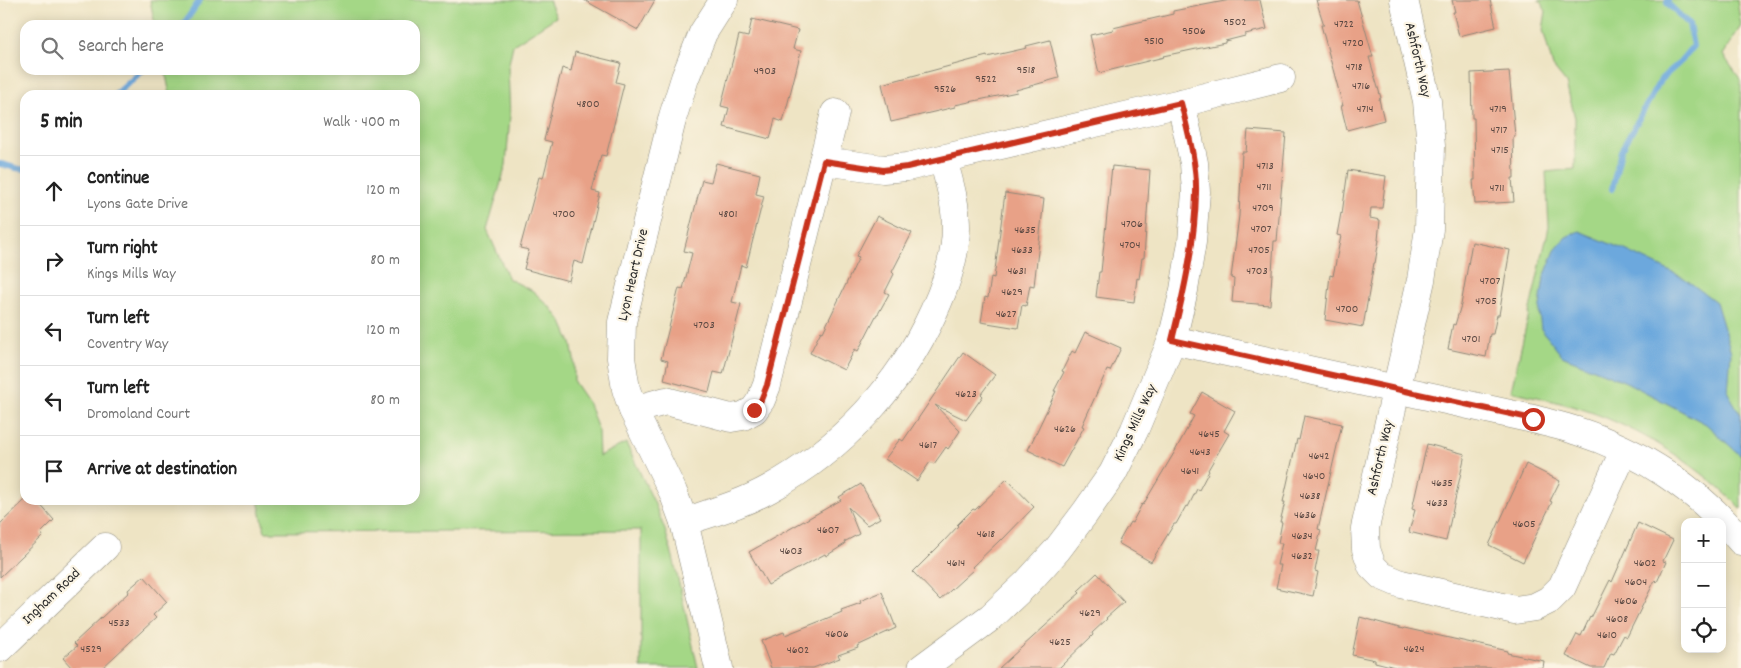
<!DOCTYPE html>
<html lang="en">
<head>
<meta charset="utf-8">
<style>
  body { margin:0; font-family:Dekko,sans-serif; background:#f2f2f2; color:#222 }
  .controls { position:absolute; right:15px; bottom:15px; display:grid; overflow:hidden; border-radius:10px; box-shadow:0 2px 12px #0003 }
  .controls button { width:45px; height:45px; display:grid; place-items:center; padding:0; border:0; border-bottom:1px solid #e0e0e0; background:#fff; color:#222; font:25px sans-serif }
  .stop { position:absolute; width:15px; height:15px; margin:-11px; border:4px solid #c8321e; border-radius:50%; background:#fff }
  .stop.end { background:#c8321e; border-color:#fff; box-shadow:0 1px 5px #0008 }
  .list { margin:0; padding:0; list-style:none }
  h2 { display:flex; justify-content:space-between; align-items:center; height:65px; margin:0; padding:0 20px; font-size:21px }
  h2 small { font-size:16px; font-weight:400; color:#767676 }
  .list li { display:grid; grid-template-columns:32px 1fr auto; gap:15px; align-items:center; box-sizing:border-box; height:70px; padding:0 20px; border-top:1px solid #e0e0e0 }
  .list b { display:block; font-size:19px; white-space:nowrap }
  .list p { margin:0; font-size:16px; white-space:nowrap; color:#767676 }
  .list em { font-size:16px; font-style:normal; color:#767676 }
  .icon { flex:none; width:28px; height:28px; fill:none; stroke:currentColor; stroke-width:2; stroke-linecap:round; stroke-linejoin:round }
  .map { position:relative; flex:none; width:1741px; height:668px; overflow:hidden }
  .search { position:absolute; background:#fff; box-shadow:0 2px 12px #0003; left:20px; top:20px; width:400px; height:55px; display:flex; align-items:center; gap:12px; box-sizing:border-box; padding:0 18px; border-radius:15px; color:#767676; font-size:19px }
  .panel { position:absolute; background:#fff; box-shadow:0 2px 12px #0003; left:20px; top:90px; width:400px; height:415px; border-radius:15px }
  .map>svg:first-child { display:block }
  .green { fill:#a4d786; stroke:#688158 }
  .water { fill:#6ca8dd; stroke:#4c6a84 }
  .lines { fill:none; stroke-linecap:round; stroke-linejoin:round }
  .stream { stroke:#6ca8dd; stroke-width:6 }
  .building { fill:#e8a187 }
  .minor-casing { stroke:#8c8878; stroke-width:29 }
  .minor { stroke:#fff; stroke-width:28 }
  .route { stroke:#c8321e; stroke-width:6 }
  .labels { text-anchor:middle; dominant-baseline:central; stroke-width:4.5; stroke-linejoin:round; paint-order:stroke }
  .number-label { font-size:12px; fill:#5a4842 }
  .street-label { font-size:15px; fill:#2b2b2b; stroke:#fcf5e5 }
</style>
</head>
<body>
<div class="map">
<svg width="1741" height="668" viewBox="0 0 1741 668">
  <rect width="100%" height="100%" fill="#fcf5e5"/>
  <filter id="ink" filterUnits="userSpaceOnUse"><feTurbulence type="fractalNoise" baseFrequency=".02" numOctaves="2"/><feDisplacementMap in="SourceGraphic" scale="10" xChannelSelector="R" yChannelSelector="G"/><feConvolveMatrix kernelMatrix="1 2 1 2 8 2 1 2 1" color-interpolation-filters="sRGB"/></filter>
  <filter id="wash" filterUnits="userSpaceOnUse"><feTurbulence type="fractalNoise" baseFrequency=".0096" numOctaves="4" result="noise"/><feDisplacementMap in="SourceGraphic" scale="20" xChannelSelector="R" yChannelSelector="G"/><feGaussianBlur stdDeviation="1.12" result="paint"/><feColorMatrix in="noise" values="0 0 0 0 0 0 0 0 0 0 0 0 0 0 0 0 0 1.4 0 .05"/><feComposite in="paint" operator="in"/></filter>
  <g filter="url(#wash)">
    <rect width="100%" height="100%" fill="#eee4c4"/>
    <g class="green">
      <path d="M150,0H549L556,17L513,45L508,68L510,116L506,165L487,230L509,279L533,291L552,309L562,322L571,343L574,359V382L589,404L598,430L599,456L626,443L654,502L665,530L673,557L698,668H641V530L265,532L258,500H415V95H170L165,70H415V25H155Z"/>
      <path d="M1539,0H1737L1741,26L1723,55L1741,80V509C1702,468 1649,434 1596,414C1569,404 1540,398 1511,391L1549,227L1546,172L1575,169V118L1566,83L1553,67L1543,30L1546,11Z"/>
    </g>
    <path class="water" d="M1579,231L1623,249L1684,278L1716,302L1731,352L1728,393L1741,415V456L1706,424L1626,382L1562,356L1541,329L1539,313L1544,277L1556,248L1566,237Z"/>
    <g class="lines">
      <g class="stream">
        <path d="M183,25L200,0"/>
        <path d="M115,95L143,70"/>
        <path d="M0,164C8,165 17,170 25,169"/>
        <path d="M1612,189L1621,151L1661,79L1678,64L1693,46L1689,24L1667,3L1668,0"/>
      </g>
    </g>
    <g id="blocks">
      <g class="building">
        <path d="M584,0H655L638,30Z"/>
        <path d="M1230,0H1260L1267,29L1245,34V36L1225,41V43L1163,56L1164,57L1099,73L1090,35L1113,30V28L1173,14V11Z"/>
        <path d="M1316,0H1357L1373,57H1369L1381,98L1379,99L1384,120L1347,130L1341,106H1343L1321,25H1324Z"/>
        <path d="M1452,0H1490L1496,27L1459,36L1453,12H1455Z"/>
        <path d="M752,19L798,30L793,49L801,51L783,122L775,119L770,139L724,127L729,108L721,106L739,35L748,37Z"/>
        <path d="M1050,40L1059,78L1016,90L1017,92L955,105V107L891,122L882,84L987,56V57L1027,48L1026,46Z"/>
        <path d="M575,52L621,63L616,82L624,84L606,156L601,155L592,191L600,193L583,264L574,261L569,281L524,269L529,250L520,248L539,177L543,178L552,142L544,140L562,68L571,71Z"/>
        <path d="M1509,71L1515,136L1513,137L1514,178H1512L1514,202L1475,204L1473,180H1475L1474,118H1472L1471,73Z"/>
        <path d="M1248,130L1286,133L1277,241H1274L1270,305L1232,302L1234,279L1231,278L1239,216L1242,152H1246Z"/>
        <path d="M716,163L760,174L756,194L764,196L746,267L741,265L732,302L741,304L723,374L714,372L709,392L664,380L668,361L661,359L679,288L683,289L692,253L684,251L702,180L711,182Z"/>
        <path d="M1112,166L1150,170L1144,258H1142L1139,279L1137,278L1134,302L1096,297L1099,272H1101Z"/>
        <path d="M1348,170L1386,176L1382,208H1371L1370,218L1380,220L1378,240H1379L1375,263H1374L1363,327L1325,320L1330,275L1333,276L1341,236L1337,235L1341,213L1342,214Z"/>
        <path d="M1005,193L1044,199L1034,286L1030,285L1026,306L1022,305L1018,328L981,322L985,297L988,298L991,277L994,278Z"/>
        <path d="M877,216L912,233L892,272L894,274L885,292L889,294L878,314H877L858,351L855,349L844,370L810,353L821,331L823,332L859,257L856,256Z"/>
        <path d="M1472,242L1510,250L1499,315H1497L1493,334H1490L1486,357L1448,349L1453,324L1455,325L1461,305Z"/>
        <path d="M1085,332L1121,348L1110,371L1107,370L1082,426L1084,427L1062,467L1028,450L1056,391H1054L1064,372L1062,371L1072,351L1075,353Z"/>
        <path d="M963,352L995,375L981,394L983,396L966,420L935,405L960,431L948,449L946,447L934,464L930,462L917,481L885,459L900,439L903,441Z"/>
        <path d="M1202,392L1235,411L1224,431L1229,434L1208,470L1209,471L1199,490L1197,489L1188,507L1186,506L1176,524H1174L1151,562L1118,543L1130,522L1132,523L1142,504L1143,505L1174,453L1194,416L1190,414Z"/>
        <path d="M1304,416L1342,424L1318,529L1321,530L1316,551H1319L1315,571L1318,572L1313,596L1276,588L1281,565H1277L1282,543H1278L1282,522H1280L1285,502H1283L1297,439L1299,440Z"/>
        <path d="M1427,444L1465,454L1446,541L1409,532L1415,510L1412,509Z"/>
        <path d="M1526,464L1560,481L1550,501L1552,502L1523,562L1489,545Z"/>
        <path d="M1007,479L1034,507L1002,540L1001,539L972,567L974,569L940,600L913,572L944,541L958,526L957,525L973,509L975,510Z"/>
        <path d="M861,484L880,518L867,525L848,507L859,534L844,542L845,544L826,556L825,554L768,585L749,552L841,500L839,497Z"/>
        <path d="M25,500H36L54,520L41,533L43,536L0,577V524Z"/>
        <path d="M1638,523L1673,540L1663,561L1666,562L1657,582L1655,580L1627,637L1624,635L1614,654L1611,653L1604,668H1591L1566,656L1577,634L1581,636L1590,617L1591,618L1610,580L1612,582Z"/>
        <path d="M1097,573L1124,602L1106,618L1107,619L1092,633L1093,635L1059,668H999L1066,607L1065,606L1080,593L1078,591Z"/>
        <path d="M144,576L167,602L153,615L156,618L102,668H72L63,658L77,646L74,643L129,592L128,590Z"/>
        <path d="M882,592L896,628L857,646L858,648L838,655L840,658L813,668H771L761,641L784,632L785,635L823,620L842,612L841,610L861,603L860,601Z"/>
        <path d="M1360,617L1403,629L1404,628L1508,651L1507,653L1544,661L1543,668H1399L1375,662V660L1352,655Z"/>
      </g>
    </g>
  </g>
  <g filter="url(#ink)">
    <use href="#blocks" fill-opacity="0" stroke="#8c8878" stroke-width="1"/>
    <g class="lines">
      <defs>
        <g id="minor">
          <path d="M1404,0L1427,101L1431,146L1429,229L1421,280L1365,528L1366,549L1372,566L1382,576L1401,584L1515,610L1535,607L1549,600L1562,587L1624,451"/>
          <path d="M823,161L883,169L907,167L1181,103L1281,78"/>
          <path d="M1172,340L1533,419C1547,423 1563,426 1577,431C1640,451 1699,490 1741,541"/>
          <path d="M633,410L666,401L731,418L743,416L754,410L761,400L767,385L835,113"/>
          <path d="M684,522C713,512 742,504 769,489C842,449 900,386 934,311C946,285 956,255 956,227C956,203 949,182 943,159"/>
          <path d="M0,648L105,547"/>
          <path d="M719,668L684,522L673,492L633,410L626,389L621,358L622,322L673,116L685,78L703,33L724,0"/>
          <path d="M922,668L991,617L1027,583L1057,550L1085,513L1113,473L1134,431L1172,340L1184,290L1192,242L1196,192L1194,163L1181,103"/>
        </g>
      </defs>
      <use href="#minor" class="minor-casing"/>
      <use href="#minor" class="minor"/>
    </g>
  </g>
  <g class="lines" filter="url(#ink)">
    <path class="route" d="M754,410L761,400L767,385L824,161L883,170L907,167L1181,103C1188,132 1197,163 1196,193C1195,243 1184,292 1172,340L1533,419"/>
  </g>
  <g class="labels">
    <g class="number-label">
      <text x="1235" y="22">9502</text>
      <text x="1344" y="24">4722</text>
      <text x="1194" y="31">9506</text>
      <text x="1154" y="41">9510</text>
      <text x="1353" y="43">4720</text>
      <text x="1354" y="67">4718</text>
      <text x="1026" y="70">9518</text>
      <text x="765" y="71">4903</text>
      <text x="986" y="79">9522</text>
      <text x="1361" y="86">4716</text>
      <text x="945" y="89">9526</text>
      <text x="588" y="104">4800</text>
      <text x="1365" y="109">4714</text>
      <text x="1498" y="109">4719</text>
      <text x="1499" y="130">4717</text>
      <text x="1500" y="150">4715</text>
      <text x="1265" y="166">4713</text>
      <text x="1264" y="187">4711</text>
      <text x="1497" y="188">4711</text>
      <text x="1263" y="208">4709</text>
      <text x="564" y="214">4700</text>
      <text x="728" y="214">4801</text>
      <text x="1132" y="224">4706</text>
      <text x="1261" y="229">4707</text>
      <text x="1025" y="230">4635</text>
      <text x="1130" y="245">4704</text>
      <text x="1022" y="250">4633</text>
      <text x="1259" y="250">4705</text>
      <text x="1017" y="271">4631</text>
      <text x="1257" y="271">4703</text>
      <text x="1490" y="281">4707</text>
      <text x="1012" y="292">4629</text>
      <text x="1486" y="301">4705</text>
      <text x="1347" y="309">4700</text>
      <text x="1006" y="314">4627</text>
      <text x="704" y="325">4703</text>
      <text x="1471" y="339">4701</text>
      <text x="966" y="394">4623</text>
      <text x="1065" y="429">4626</text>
      <text x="1209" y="434">4645</text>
      <text x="928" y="445">4617</text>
      <text x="1200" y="452">4643</text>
      <text x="1319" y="456">4642</text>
      <text x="1190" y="471">4641</text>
      <text x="1314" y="476">4640</text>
      <text x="1442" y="483">4635</text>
      <text x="1310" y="496">4638</text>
      <text x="1437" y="503">4633</text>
      <text x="1305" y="515">4636</text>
      <text x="1524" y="524">4605</text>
      <text x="828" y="530">4607</text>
      <text x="986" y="534">4618</text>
      <text x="1302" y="536">4634</text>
      <text x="791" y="551">4603</text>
      <text x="1302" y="556">4632</text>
      <text x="956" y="563">4614</text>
      <text x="1645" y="563">4602</text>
      <text x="1636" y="582">4604</text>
      <text x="1626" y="601">4606</text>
      <text x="1090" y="613">4629</text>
      <text x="1617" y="619">4608</text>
      <text x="119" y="623">4533</text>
      <text x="837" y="634">4606</text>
      <text x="1607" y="635">4610</text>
      <text x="1060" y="642">4625</text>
      <text x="91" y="649">4529</text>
      <text x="1414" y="649">4624</text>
      <text x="798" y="650">4602</text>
    </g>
    <g class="street-label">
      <text transform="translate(1417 60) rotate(77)">Ashforth Way</text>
      <text transform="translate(634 275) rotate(-77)">Lyon Heart Drive</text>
      <text transform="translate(1136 423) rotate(-65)">Kings Mills Way</text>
      <text transform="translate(1381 458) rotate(-77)">Ashforth Way</text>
      <text transform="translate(52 597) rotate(-44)">Ingham Road</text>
    </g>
  </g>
</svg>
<div class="controls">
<button>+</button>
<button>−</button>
<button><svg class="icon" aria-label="locate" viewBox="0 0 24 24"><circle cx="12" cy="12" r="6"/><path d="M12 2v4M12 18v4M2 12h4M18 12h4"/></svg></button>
</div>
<div class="stop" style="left:1533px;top:419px"></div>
<div class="stop end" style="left:754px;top:410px"></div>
<div class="search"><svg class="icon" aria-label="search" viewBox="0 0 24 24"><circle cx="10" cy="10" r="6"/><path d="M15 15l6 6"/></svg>Search here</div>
<section class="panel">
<h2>5 min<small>Walk · 400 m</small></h2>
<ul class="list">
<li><svg class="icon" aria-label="ahead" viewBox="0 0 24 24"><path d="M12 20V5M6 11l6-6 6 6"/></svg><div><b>Continue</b><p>Lyons Gate Drive</p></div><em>120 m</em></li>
<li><svg class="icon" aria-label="right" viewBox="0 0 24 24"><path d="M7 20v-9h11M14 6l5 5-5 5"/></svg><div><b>Turn right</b><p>Kings Mills Way</p></div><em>80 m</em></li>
<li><svg class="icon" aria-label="left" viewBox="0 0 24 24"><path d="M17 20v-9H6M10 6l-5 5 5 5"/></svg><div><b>Turn left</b><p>Coventry Way</p></div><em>120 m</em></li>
<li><svg class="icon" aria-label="left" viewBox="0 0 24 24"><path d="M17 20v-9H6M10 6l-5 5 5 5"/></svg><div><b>Turn left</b><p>Dromoland Court</p></div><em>80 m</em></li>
<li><svg class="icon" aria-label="arrive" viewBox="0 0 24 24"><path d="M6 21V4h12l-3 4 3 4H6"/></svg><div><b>Arrive at destination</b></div></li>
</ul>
</section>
</div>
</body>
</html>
